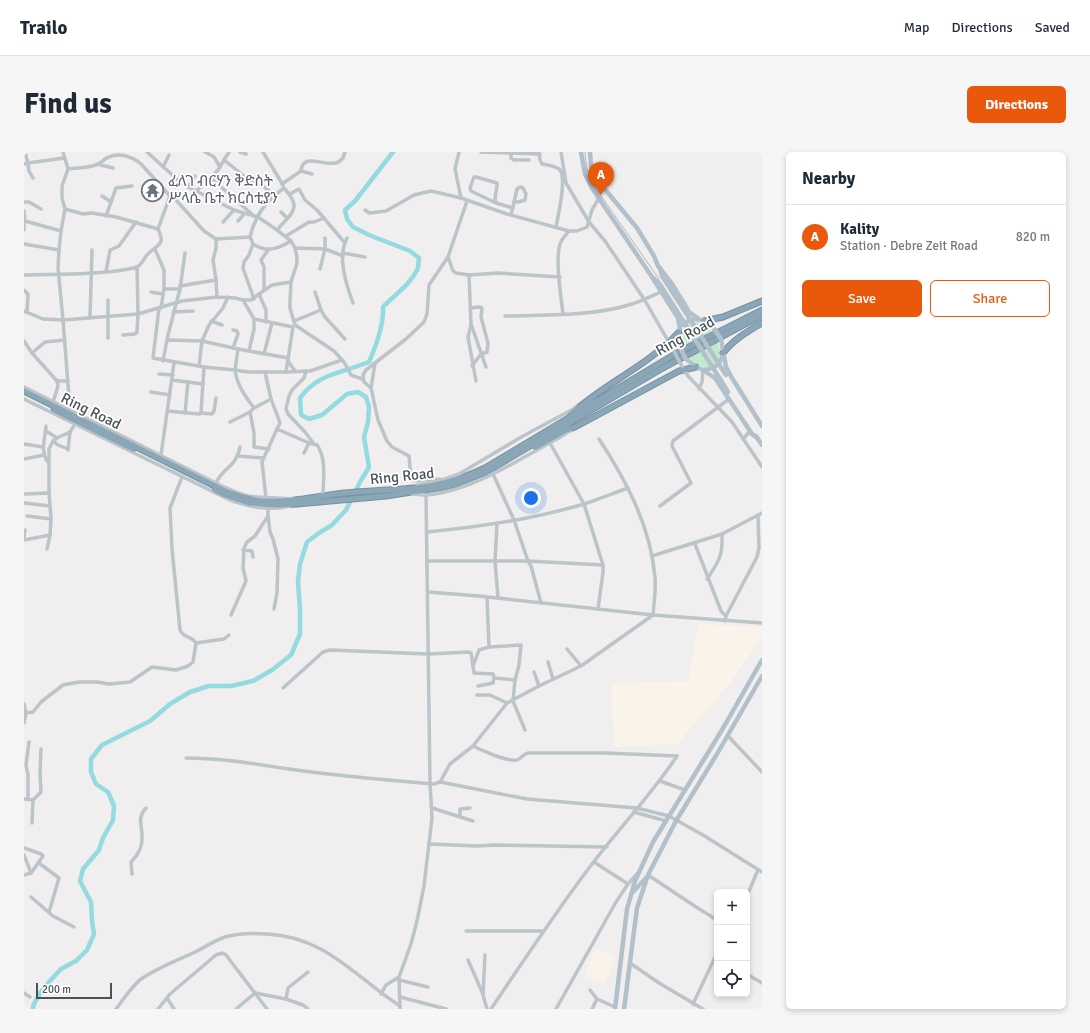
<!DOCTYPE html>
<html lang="en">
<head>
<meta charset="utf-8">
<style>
  body { margin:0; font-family:Signika,"Noto Sans Ethiopic",sans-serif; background:#f6f6f7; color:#1f2937 }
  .controls { position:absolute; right:12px; bottom:12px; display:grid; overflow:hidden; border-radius:6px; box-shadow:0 2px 6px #0003 }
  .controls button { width:36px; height:36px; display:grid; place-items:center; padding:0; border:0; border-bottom:1px solid #e0e1e3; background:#fff; color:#1f2937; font:20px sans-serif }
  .scale { position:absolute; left:12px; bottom:10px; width:76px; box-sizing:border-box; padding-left:4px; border:2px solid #485359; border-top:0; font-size:11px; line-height:14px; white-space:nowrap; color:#485359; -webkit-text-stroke:3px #fff; paint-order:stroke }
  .you { position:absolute; left:507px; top:346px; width:14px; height:14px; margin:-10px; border:3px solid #fff; border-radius:50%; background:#1a73e8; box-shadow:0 0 0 6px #1a73e833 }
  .badge { display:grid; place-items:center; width:26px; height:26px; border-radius:50%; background:#ea580c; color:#fff; font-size:13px; font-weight:700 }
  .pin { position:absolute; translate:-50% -33px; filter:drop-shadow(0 1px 2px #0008) }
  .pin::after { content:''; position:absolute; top:21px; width:14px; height:12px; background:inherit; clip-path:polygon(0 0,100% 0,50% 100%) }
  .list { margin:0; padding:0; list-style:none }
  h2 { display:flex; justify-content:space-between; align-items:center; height:52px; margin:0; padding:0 16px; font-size:17px }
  h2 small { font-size:13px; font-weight:400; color:#747a83 }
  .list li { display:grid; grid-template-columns:26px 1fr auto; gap:12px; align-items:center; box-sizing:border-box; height:64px; padding:0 16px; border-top:1px solid #e0e1e3 }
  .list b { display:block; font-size:15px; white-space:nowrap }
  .list p { margin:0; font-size:13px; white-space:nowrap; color:#747a83 }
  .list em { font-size:13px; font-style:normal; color:#747a83 }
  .actions { display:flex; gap:8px; padding:12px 16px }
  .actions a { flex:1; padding:9px 0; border:1px solid #ea580c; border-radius:6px; text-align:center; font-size:14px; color:#ea580c }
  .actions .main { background:#ea580c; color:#fff }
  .icon { flex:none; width:22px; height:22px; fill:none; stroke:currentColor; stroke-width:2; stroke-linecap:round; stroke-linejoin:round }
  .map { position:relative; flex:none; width:738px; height:857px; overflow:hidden; border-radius:6px }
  header { display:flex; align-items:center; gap:24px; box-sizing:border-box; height:56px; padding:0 20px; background:#fff; border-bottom:1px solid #e0e1e3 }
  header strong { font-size:19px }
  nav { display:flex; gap:22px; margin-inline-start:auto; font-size:14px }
  .intro { display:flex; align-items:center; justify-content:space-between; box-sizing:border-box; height:96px; padding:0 24px }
  h1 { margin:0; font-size:28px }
  .button { padding:10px 18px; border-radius:6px; background:#ea580c; color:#fff; font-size:14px; font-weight:700 }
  main { display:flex; gap:24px; padding:0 24px }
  aside { flex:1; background:#fff; border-radius:6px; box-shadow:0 2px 6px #0003 }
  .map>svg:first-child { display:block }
  .commercial { fill:#faf3e9 }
  .green { fill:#c1e9cc }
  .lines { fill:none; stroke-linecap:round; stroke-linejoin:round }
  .river { stroke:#93dbe1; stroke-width:4.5 }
  .highway-casing { stroke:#7691a3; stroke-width:7 }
  .minor { stroke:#bbc4c9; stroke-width:3.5 }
  .major { stroke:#b1c0ca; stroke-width:4.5 }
  .highway { stroke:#8ba6b7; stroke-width:5 }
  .tram { stroke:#b1b4b8; stroke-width:1 }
  .minor-bridge { stroke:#bbc4c9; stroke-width:3.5 }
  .major-bridge { stroke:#b1c0ca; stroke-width:4.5 }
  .labels { text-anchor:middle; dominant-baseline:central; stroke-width:3.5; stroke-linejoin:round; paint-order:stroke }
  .worship-label { font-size:15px; fill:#5b616d; stroke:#fff; text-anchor:start }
  .street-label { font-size:15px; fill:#485359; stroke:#fff }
</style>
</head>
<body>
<header>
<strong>Trailo</strong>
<nav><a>Map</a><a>Directions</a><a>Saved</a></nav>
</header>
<div class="intro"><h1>Find us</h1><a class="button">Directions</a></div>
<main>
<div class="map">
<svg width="738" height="857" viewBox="0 0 738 857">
  <rect width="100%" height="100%" fill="#f0eeee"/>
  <g class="commercial">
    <path d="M675,472L738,475V484L704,534L653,592L590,595L587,532L665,529V523Z"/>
    <path d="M571,797L592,804L580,832L560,824Z"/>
  </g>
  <g class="green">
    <path d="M667,170C677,169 683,174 689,181L661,196C657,186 657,176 667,170Z"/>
    <path d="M694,189C702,214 682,225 665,205Z"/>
  </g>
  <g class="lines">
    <path class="river" d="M9,857V854L16,841L25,830L37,817L52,809L63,798L70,782L68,769L67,750L56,729L59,717L75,698L79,686L89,668L90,654L84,640L72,632L67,620V607L78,593L126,569L146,552L166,540L185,534H207L229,529L248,518L267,503L276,482V458L274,429L276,412L283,390L295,381L308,373L322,358L336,330L345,315L340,285L344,270L345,255L342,245L334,240L323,242L298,263L285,267L277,263L276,246C294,221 318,221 345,210C352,194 360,172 359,155C370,143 386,133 393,118C395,115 394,110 395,106L386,99L345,83L329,75L323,67L321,58L331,49L369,0"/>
    <defs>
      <g id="highway">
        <path d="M680,169L699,165L738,149"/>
        <path d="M699,201C709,188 724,179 738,171"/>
        <path d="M0,239L201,339C213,343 225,348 239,349C266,351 294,344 321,341C372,336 413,340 461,316L653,201L738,158"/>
        <path d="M30,258L109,297"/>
        <path d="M547,262C581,231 624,214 655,180"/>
        <path d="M512,295L540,279L551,275L655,219L672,215"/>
        <path d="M191,338L201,343L225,351L253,353L273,352L362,344L426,334L462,320L637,217L738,163"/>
      </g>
    </defs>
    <use href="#highway" class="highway-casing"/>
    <g class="minor">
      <path d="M1,0L4,11L40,6"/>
      <path d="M123,0L156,30L164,35L210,58L234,65L253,78L267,89L271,96L273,105V111L267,130L266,150V156L271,173L310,199L320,210L327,223L338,227"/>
      <path d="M181,0L190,5L196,15"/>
      <path d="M216,0L222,2"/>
      <path d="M239,0L259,33"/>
      <path d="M435,0L431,17L437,46"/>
      <path d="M457,0L516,2"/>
      <path d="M487,0V6L490,8H505"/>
      <path d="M515,0L516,8L518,12C523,13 533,14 536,18C543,27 534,64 532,75"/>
      <path d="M537,0L542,31L545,36L565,70L581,89L620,147L650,199"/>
      <path d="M200,8L205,0"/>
      <path d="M0,12L4,11L5,19L9,26"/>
      <path d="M73,12L89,16"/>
      <path d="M139,15L145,3"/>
      <path d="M44,17C53,16 63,16 72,13C77,11 81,6 85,5C96,0 109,5 117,12L146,44"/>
      <path d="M277,19L288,22"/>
      <path d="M187,26L194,18L200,8L225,28L239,34L250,43"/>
      <path d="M258,32L277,19C279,0 299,14 311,11C315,11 317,8 319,6L321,0"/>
      <path d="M164,35L171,24"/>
      <path d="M172,39L187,26L230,64"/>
      <path d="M266,42L275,37L281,48L293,58L321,91"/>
      <path d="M78,44L87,50"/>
      <path d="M0,50H5L17,57"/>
      <path d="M472,51C469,44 474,38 473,31L452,25H450L446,36L447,39L472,51L489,56"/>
      <path d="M341,58L345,61L362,59L390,43L407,39L437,46L483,62L545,79H553L563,75L568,58L575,46"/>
      <path d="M0,59L1,69L37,79L35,98L34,116L39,168L114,162L158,149L193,145L211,146L219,148L230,167L269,175L262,220H224L211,218L214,197L178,189L143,188"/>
      <path d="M257,60L263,66"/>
      <path d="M487,63L493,37L496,35L499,36L502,42L501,48L495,50H490"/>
      <path d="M82,64L92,36L108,34"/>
      <path d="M0,69V78"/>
      <path d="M214,69L220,62"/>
      <path d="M199,70L210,58"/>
      <path d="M134,77L146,44L152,48L180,79L192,87"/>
      <path d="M37,79L41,57"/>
      <path d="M262,84L285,70H290L300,66"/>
      <path d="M226,85L229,92C242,101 254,97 267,89"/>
      <path d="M323,86C313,105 322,132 329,151"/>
      <path d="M0,92L35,98"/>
      <path d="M229,92L225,103L220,110L219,116L230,147"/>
      <path d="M271,96L301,97L319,104"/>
      <path d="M131,97L140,118V137L137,156"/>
      <path d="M319,101L341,105"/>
      <path d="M424,105L429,119L432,121L445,123L474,121L536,125"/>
      <path d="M296,117L301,97V86"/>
      <path d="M82,120L86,98L95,94L112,70"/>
      <path d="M0,123C31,122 62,123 92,119C99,118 107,117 113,115C119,112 120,105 125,101C134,92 142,93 134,77L92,65L68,61L59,62L41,57L38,46V34L44,17L39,0"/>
      <path d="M445,123L447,172L462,215"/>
      <path d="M192,128L189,108L192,96V87L226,85C231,63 242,49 260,36C279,57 268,60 253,78"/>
      <path d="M156,134L192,128L193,145"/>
      <path d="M140,137H156"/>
      <path d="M0,138L4,142L3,160"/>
      <path d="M240,138V115L237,108L245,97"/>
      <path d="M127,140L139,142"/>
      <path d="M291,140L297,158L301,165L321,187"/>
      <path d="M219,148H227L235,142"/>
      <path d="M135,156L129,206L180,215L211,218C213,233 221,244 230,256L226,260L206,270"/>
      <path d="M446,156L456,155L458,156L457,165L464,191L463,200L457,202L448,214"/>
      <path d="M0,159L19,167L39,168L46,258"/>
      <path d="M149,160L169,159"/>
      <path d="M539,162C537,144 531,108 536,92C538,86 542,83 545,79"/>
      <path d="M481,164C520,163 572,164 608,152C618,149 628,144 637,140"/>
      <path d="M66,166L68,98"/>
      <path d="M187,169L198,173"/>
      <path d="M270,169L297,158"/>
      <path d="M242,170V158L235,142L248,133L267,130"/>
      <path d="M447,173L444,185L452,229"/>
      <path d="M99,183L111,182L113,180L114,162L113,115"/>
      <path d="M84,186V148"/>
      <path d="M0,189L8,201L33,229L34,234L29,250"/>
      <path d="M209,196L214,182L213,179L209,178"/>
      <path d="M214,197L264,206"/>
      <path d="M225,199L230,177V167"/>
      <path d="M8,201L21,190L41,188"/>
      <path d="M240,202L248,171"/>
      <path d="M139,209L144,183L156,137L161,101"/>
      <path d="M264,209L271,219"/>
      <path d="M655,209L664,224L708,270L738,315"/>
      <path d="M175,214L178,189L185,173L199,156L204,145"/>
      <path d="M282,219L280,226L268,238L265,244L262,257L264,262L281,280L290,292"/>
      <path d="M241,220L247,247L255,268L256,271L253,277L285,291L293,293C303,307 299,328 299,344"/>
      <path d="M262,220L286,219L318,208"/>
      <path d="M135,222L149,223"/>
      <path d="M148,228L179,232"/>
      <path d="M33,229H44"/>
      <path d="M0,235L198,334L222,344L234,345L270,347"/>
      <path d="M347,236L351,211"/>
      <path d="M675,237L678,230L679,218"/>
      <path d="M127,240L146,243"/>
      <path d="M0,247L206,348C226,355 245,359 266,354"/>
      <path d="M230,256L247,247"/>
      <path d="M144,259L175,262L177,261L180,215"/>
      <path d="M226,260L230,281V295L245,297"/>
      <path d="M161,261L164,230"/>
      <path d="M177,261L188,262L190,259L192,246"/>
      <path d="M22,274C21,287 16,299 24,310"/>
      <path d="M22,279L33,286"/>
      <path d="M719,287L726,279"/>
      <path d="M29,289L34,293L44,297"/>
      <path d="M0,292L19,295"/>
      <path d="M44,298L46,280"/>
      <path d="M280,301L285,291"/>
      <path d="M137,303L150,211"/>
      <path d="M214,304L240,306"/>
      <path d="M0,307L20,303"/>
      <path d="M469,322L490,368L504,409L507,414L517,451"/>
      <path d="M418,328C407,324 396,331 387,328L385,304L368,295L363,289L354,268L347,236L340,230L339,223L342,218L382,187L400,170L403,162L405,133L424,105L443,49"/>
      <path d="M192,331C199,315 212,316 216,295"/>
      <path d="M393,333L418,328L435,322L499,284L553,255"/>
      <path d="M0,342L25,341"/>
      <path d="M388,342C393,342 398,343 403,343C449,339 495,307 535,286L547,278"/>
      <path d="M242,346L238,310L253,277"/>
      <path d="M0,351L26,354"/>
      <path d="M636,354L667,331L648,294L649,289L705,247"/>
      <path d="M3,364L27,367"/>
      <path d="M244,364L246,380L249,387L254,407L253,441L250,457"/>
      <path d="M473,371L471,409L474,446"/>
      <path d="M403,380C456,375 510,367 560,352C575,347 590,341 604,336"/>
      <path d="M0,385L1,378"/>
      <path d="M0,388L26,383"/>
      <path d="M671,392L697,459L702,464"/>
      <path d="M23,397L26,383L27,367L25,341V297L29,289L33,286L46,280L51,272"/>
      <path d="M219,398L228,399L229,405"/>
      <path d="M628,404L698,382L738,361"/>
      <path d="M403,409H504L579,413L560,352L526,291"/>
      <path d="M683,427C695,409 699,404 698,382"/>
      <path d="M404,440L455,444L629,463L738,471"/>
      <path d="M463,445L465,495"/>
      <path d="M574,457L579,420V413"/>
      <path d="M207,463L222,429L219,416L220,396L223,390L231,384L244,364V356"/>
      <path d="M701,469L702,464L733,405L735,396L734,364"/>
      <path d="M172,491L200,487L205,483"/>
      <path d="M543,497L557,514"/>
      <path d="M524,510L529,527"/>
      <path d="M510,520L515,534"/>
      <path d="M491,528L470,526L469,522L450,521L449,514L455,498L465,495L497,493L495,513L491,528L489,549L501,578"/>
      <path d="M454,534L469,531L470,526"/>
      <path d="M259,536L299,500L306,498L404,502L445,500L447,501L449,514"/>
      <path d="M453,543H466L483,551"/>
      <path d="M0,552L2,561"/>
      <path d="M0,571L2,561L9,560L17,550L39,533L55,530H73L85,532L106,530L128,515L152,518L164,514L169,510L172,491C168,484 159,486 156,478L148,397L146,356L158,325"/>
      <path d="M704,584L738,620"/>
      <path d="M449,594C457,598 483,610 493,608C497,607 499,602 504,601H581L653,604"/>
      <path d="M162,606C197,606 231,612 265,617C313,624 362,628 410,632L416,630L426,612L449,594L483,551L515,534L557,514L629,463C630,451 632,438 631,426C627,375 602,328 575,287"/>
      <path d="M636,629L661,638"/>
      <path d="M416,630L503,647L613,656L645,664L679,683L738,720"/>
      <path d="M0,647L9,648L8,671"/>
      <path d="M4,647V623L2,613L5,590"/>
      <path d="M9,648L17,640L16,621L17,597"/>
      <path d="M408,656L449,669"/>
      <path d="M610,660L642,669"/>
      <path d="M436,665V657L446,656"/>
      <path d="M405,692L453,694L471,693L583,695"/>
      <path d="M0,696L17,702L19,704L7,721L0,723"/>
      <path d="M0,703L7,721"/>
      <path d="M570,710L604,732"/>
      <path d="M15,711L35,726L25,760"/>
      <path d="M108,722L107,710C114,703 119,694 118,684C118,673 113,665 122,656"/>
      <path d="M624,723L672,755L693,768"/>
      <path d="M723,744L734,718"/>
      <path d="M7,745L29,764L50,775"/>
      <path d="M442,779H520"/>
      <path d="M461,803L459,843L463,857"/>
      <path d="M444,808L459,842"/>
      <path d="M606,811L635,831L679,857"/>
      <path d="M284,820L264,836L262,847L279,853L284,857"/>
      <path d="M723,822L738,831"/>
      <path d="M375,828L404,835"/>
      <path d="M566,838L573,847"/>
      <path d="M0,841L6,845"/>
      <path d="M357,842L362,833L375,825"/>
      <path d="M376,845L422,857"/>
      <path d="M143,846L150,857"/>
      <path d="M669,852L693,801"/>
      <path d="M92,857C98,849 109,833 117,827C133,816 151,809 169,801C180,796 189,789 201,785C215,781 229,781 243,782C302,785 330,824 376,854"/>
      <path d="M134,857L146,842L192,803L198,801L202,803L243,857"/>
      <path d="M212,857L231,841L262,847"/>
      <path d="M376,857L375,825L387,792L393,769L400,734L408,666L406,631L402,343"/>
      <path d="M467,857C500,808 533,758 568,712C596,675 628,642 653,604"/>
      <path d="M532,857L592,750L604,732L614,721"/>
      <path d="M568,857L573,847L591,855"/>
    </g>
    <g class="major">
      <path d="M557,0L561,22L568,36L628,125L654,166L656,177"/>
      <path d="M566,0L567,14L575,30L613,76L630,104L634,114L648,132L661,153L665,160L675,167"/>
      <path d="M659,173C669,163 683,167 691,178"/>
      <path d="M655,179L654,187L656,195"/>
      <path d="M697,187L702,215L708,226L738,274"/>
      <path d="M661,206L672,215L679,218L691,226L728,282L732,285"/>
      <path d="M679,218C690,217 696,213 699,202"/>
      <path d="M696,227L704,240"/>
      <path d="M732,284L738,293"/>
      <path d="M608,741L622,726"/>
      <path d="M591,857L603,757L611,729L629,690L698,578L738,508"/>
      <path d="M600,857L613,756L624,723L652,669L693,602L738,524"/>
    </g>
    <use href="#highway" class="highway"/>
    <path class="tram" d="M561,0L563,17L568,31L635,127"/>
    <path class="minor-bridge" d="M650,199L655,209"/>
    <g class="major-bridge">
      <path d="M636,116L638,124L702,223"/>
      <path d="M628,125L635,131L696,227"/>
      <path d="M691,178L697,187"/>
      <path d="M656,195L661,206"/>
    </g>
  </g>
  <defs>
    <symbol id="temple-ring" viewBox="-11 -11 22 22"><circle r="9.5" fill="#fff" stroke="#6b7280" stroke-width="1.5"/><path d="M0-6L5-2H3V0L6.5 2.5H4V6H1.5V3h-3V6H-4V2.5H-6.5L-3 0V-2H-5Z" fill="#6b7280"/></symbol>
  </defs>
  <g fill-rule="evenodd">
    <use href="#temple-ring" x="116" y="26" width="25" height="25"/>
  </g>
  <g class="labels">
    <g class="worship-label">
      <text x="144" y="29">ፈለገ ብርሃን ቅድስት<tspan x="144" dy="17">ሥላሴ ቤተ ክርስቲያን</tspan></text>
    </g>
    <g class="street-label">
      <text transform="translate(661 184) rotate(-29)">Ring Road</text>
      <text transform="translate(67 259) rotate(26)">Ring Road</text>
      <text transform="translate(378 324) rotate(-6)">Ring Road</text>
    </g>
  </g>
</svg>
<div class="controls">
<button>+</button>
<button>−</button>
<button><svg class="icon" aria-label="locate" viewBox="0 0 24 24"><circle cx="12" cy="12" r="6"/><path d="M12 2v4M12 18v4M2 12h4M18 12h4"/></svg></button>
</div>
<div class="scale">200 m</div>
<div class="you"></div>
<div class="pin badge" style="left:577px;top:43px">A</div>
</div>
<aside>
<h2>Nearby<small></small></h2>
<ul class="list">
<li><span class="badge">A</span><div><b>Kality</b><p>Station · Debre Zeit Road</p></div><em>820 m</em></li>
</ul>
<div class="actions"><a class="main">Save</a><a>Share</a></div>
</aside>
</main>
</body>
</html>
